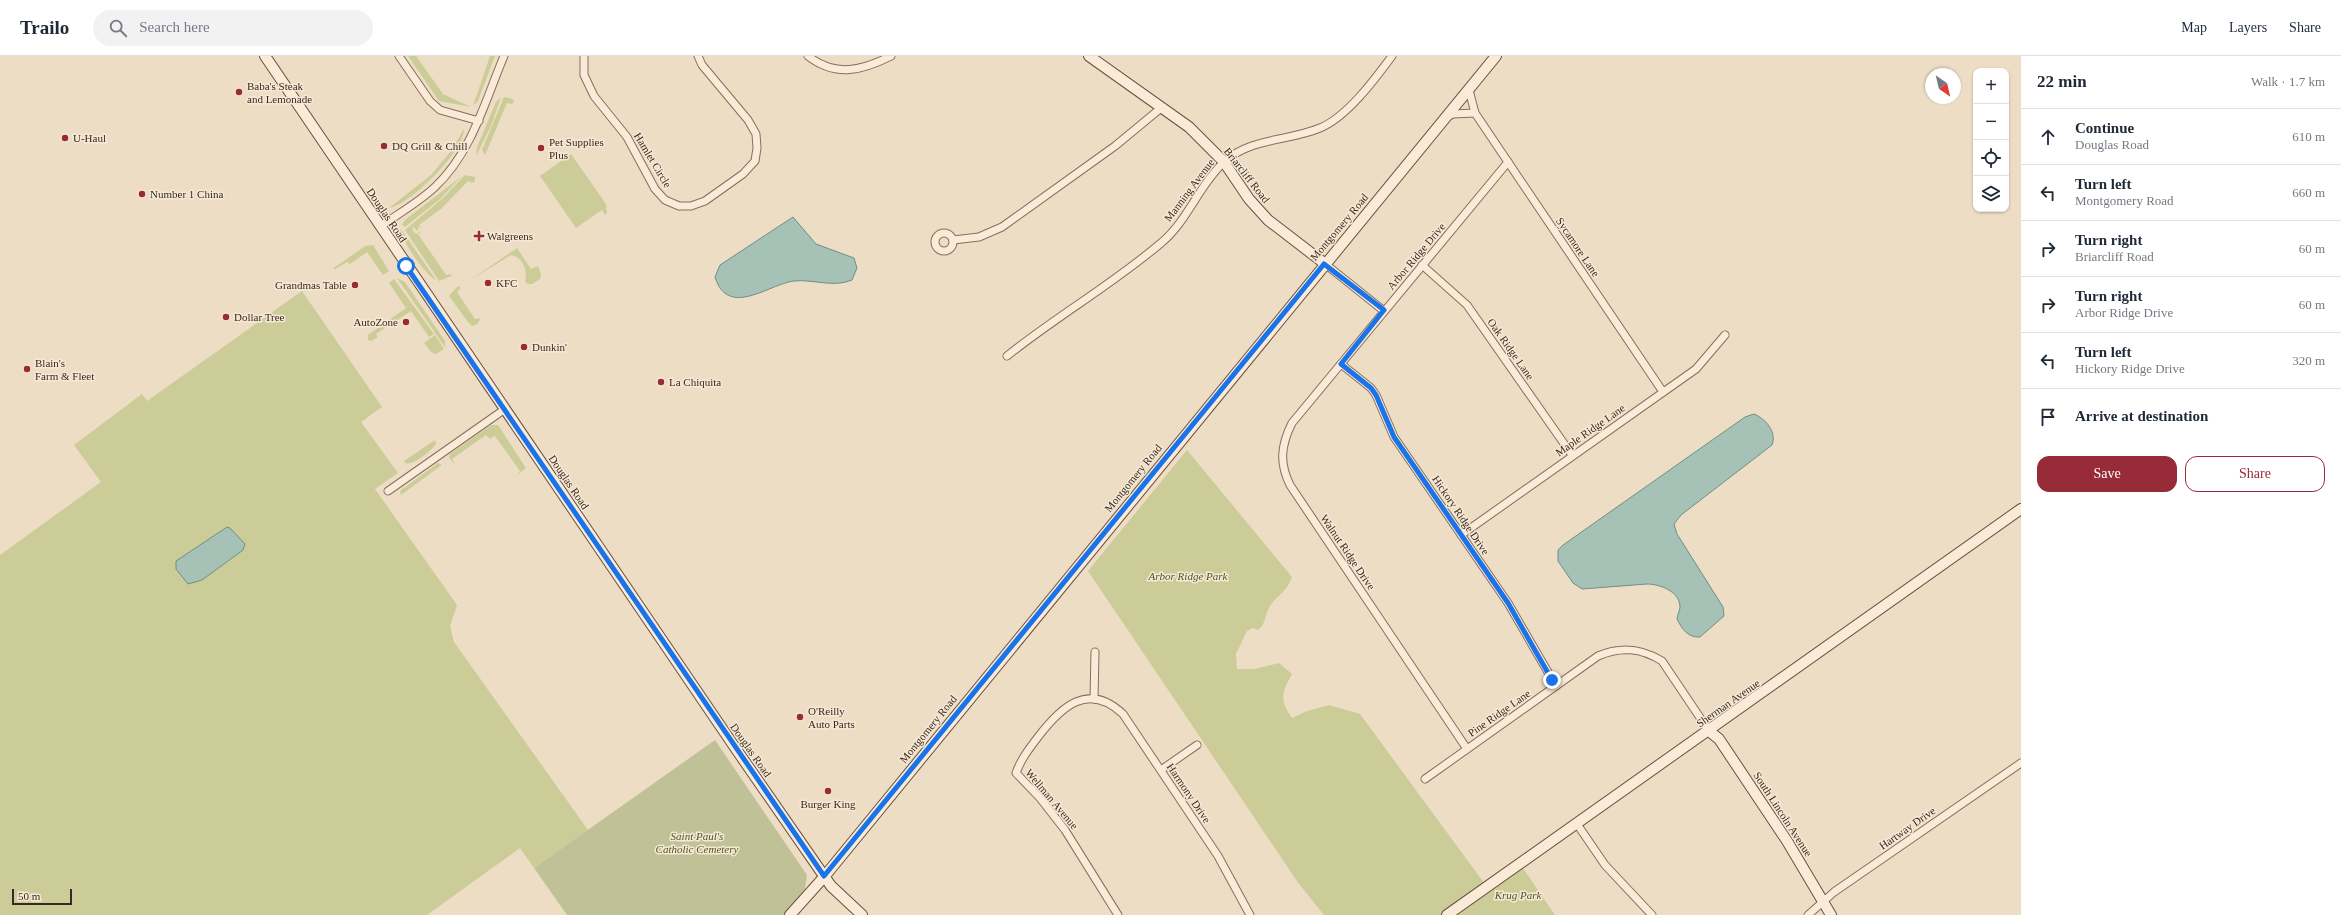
<!DOCTYPE html>
<html lang="en">
<head>
<meta charset="utf-8">
<style>
  body { margin:0; font-family:"Times New Roman",serif; background:#f2f2f3; color:#1f2937 }
  .controls { position:absolute; right:12px; top:12px; display:grid; overflow:hidden; border-radius:8px; box-shadow:0 1px 3px #0004 }
  .controls button { width:36px; height:36px; display:grid; place-items:center; padding:0; border:0; border-bottom:1px solid #e0e1e3; background:#fff; color:#1f2937; font:20px sans-serif }
  .compass { position:absolute; left:1925px; top:12px; width:36px; height:36px; border-radius:50%; background:#fff; box-shadow:0 1px 3px #0004; rotate:146deg }
  .scale { position:absolute; left:12px; bottom:10px; width:60px; box-sizing:border-box; padding-left:4px; border:2px solid #39291f; border-top:0; font-size:11px; line-height:14px; white-space:nowrap; color:#39291f; -webkit-text-stroke:3px #f5e8d4; paint-order:stroke }
  .stop { position:absolute; width:12px; height:12px; margin:-9px; border:3px solid #1a73e8; border-radius:50%; background:#fff }
  .stop.end { background:#1a73e8; border-color:#fff; box-shadow:0 1px 4px #0008 }
  .list { margin:0; padding:0; list-style:none }
  h2 { display:flex; justify-content:space-between; align-items:center; height:52px; margin:0; padding:0 16px; font-size:17px }
  h2 small { font-size:13px; font-weight:400; color:#747a83 }
  .list li { display:grid; grid-template-columns:26px 1fr auto; gap:12px; align-items:center; box-sizing:border-box; height:56px; padding:0 16px; border-top:1px solid #e0e1e3 }
  .list b { display:block; font-size:15px; white-space:nowrap }
  .list p { margin:0; font-size:13px; white-space:nowrap; color:#747a83 }
  .list em { font-size:13px; font-style:normal; color:#747a83 }
  .actions { display:flex; gap:8px; padding:12px 16px }
  .actions a { flex:1; padding:9px 0; border:1px solid #982b38; border-radius:12px; text-align:center; font-size:14px; color:#982b38 }
  .actions .main { background:#982b38; color:#fff }
  .icon { flex:none; width:22px; height:22px; fill:none; stroke:currentColor; stroke-width:2; stroke-linecap:round; stroke-linejoin:round }
  .map { position:relative; flex:none; width:2021px; height:859px; overflow:hidden }
  header { display:flex; align-items:center; gap:24px; box-sizing:border-box; height:56px; padding:0 20px; background:#fff; border-bottom:1px solid #e0e1e3 }
  header strong { font-size:19px }
  nav { display:flex; gap:22px; margin-inline-start:auto; font-size:14px }
  .search { width:280px; height:36px; background:#f2f2f3; display:flex; align-items:center; gap:10px; box-sizing:border-box; padding:0 14px; border-radius:22px; color:#747a83; font-size:15px }
  main { display:flex }
  aside { flex:1; background:#fff }
  .map>svg:first-child { display:block }
  .green { fill:#cccc98 }
  .cemetery { fill:#c1c197 }
  .water { fill:#a6c1b6; stroke:#6d9083 }
  .lines { fill:none; stroke-linecap:round; stroke-linejoin:round }
  .street-casing { stroke:#896e5b; stroke-width:9 }
  .secondary-casing { stroke:#6b503e; stroke-width:12 }
  .street { stroke:#f9ebd8; stroke-width:7 }
  .secondary { stroke:#f9ebd8; stroke-width:10 }
  .route { stroke:#1a73e8; stroke-width:5 }
  .poi-dot { fill:#982b38; stroke:#f5e8d4; stroke-width:1.5 }
  .labels { text-anchor:middle; dominant-baseline:central; stroke-width:3; stroke-linejoin:round; paint-order:stroke }
  .poi-label { font-size:11px; fill:#39291f; stroke:#f5e8d4; text-anchor:start }
  .street-label { font-size:11px; fill:#39291f; stroke:#f5e8d4 }
  .park-label { font-size:11px; font-style:italic; fill:#4e5525; stroke:#f5e8d4 }
</style>
</head>
<body>
<header>
<strong>Trailo</strong>
<div class="search"><svg class="icon" aria-label="search" viewBox="0 0 24 24"><circle cx="10" cy="10" r="6"/><path d="M15 15l6 6"/></svg>Search here</div>
<nav><a>Map</a><a>Layers</a><a>Share</a></nav>
</header>
<main>
<div class="map">
<svg width="2021" height="859" viewBox="0 0 2021 859">
  <rect width="100%" height="100%" fill="#eeddc5"/>
  <g class="green">
    <path d="M408,0H416L443,38L471,51L439,45Z"/>
    <path d="M490,0H495L478,45L473,50Z"/>
    <path d="M501,41L491,70L476,100L477,91L496,46Z"/>
    <path d="M504,41L513,43L514,46L512,48L507,47L485,99L482,94Z"/>
    <path d="M464,73C465,94 409,150 389,152L431,119L451,95Z"/>
    <path d="M571,98L606,148L607,157L605,159L602,154L576,172L540,120Z"/>
    <path d="M465,119L475,121V125L472,127L468,125L442,152L419,169L422,173L418,170V175L412,170L413,175L416,178L422,175L418,178L446,219L452,218L451,220L439,225L405,174L443,142Z"/>
    <path d="M462,120L440,143L405,171L403,169L401,170L405,164Z"/>
    <path d="M400,173L403,176L436,224C426,220 401,184 400,173Z"/>
    <path d="M373,189L389,215L383,219L367,196L350,208L347,206L334,214V212L365,190Z"/>
    <path d="M517,192L531,213L538,210L541,218L540,223L532,228H527L525,225C528,215 523,201 511,199L469,225Z"/>
    <path d="M397,222L405,226L445,285V291Z"/>
    <path d="M394,223L434,278L429,281L411,255L376,278L378,281L371,285L368,284V279L406,252L389,227Z"/>
    <path d="M458,230L461,232L457,236L475,263L481,262L477,268L472,270L468,266L449,240Z"/>
    <path d="M302,235L382,351L361,366L398,417L375,433L457,549L450,570L454,586L588,774L534,812L520,792L427,859H0V499L101,426L74,389L142,338L147,345Z"/>
    <path d="M435,279L444,293L436,298L431,296L424,287Z"/>
    <path d="M491,369H498L526,412L516,420L520,415L495,380L490,383L486,379L452,403L455,408L449,402L450,398Z"/>
    <path d="M435,384L436,388C431,395 413,410 405,407L404,405Z"/>
    <path d="M1187,394L1292,521C1286,538 1275,540 1269,552C1264,561 1267,566 1258,574L1253,572L1247,575L1236,598L1237,613H1254L1279,607L1292,618C1282,636 1279,644 1292,662L1307,655L1329,649L1360,658L1487,831L1444,859H1324L1299,828L1088,515Z"/>
    <path d="M438,407L442,409L401,439L400,435Z"/>
    <path d="M1523,812L1555,859H1455Z"/>
  </g>
  <path class="cemetery" d="M715,684L807,819L805,833L784,859H567L534,812Z"/>
  <g class="water">
    <path d="M793,161L816,188L854,202L857,212L852,224C833,232 814,223 794,225C769,228 728,263 715,221L720,209Z"/>
    <path d="M1754,358C1766,363 1777,376 1772,389L1681,459L1674,468L1677,478L1723,551L1724,560L1700,581C1688,582 1682,573 1677,563C1677,559 1680,555 1680,551C1680,535 1659,528 1647,528L1582,533L1573,527L1558,505V494L1563,489L1745,361Z"/>
    <path d="M227,471L230,472L245,488L243,494L202,524L188,528L176,513V505Z"/>
  </g>
  <g class="lines">
    <defs>
      <g id="street">
        <path d="M399,0L430,45L440,54L479,65"/>
        <path d="M584,0V19L594,40L627,81L655,133L665,144L679,150H691L705,145L743,118L755,105L757,92L756,78L748,64L702,9L698,0"/>
        <path d="M808,0C836,22 863,14 891,0"/>
        <path d="M1469,34L1475,57L1663,336"/>
        <path d="M1446,61L1453,58L1475,57"/>
        <path d="M381,170C398,158 419,146 435,131C472,96 485,45 504,0"/>
        <circle cx="944" cy="186" r="9"/>
        <path d="M953,184L979,181L1002,171L1115,90L1161,52"/>
        <path d="M1324,207L1384,255"/>
        <path d="M1422,209L1467,249L1572,399"/>
        <path d="M1007,300C1057,260 1113,228 1161,187C1187,166 1199,129 1224,106C1250,82 1289,85 1320,72C1347,61 1375,23 1392,0"/>
        <path d="M1341,308L1371,332L1376,339L1394,381L1508,547L1556,630"/>
        <path d="M388,435L505,353"/>
        <path d="M1461,479L1696,313L1725,279"/>
        <path d="M1094,643L1095,596"/>
        <path d="M1467,693L1290,429C1279,407 1281,389 1292,367L1508,106"/>
        <path d="M1161,714L1197,689"/>
        <path d="M1425,723L1598,600C1621,590 1641,592 1662,605L1709,675"/>
        <path d="M1577,768L1605,809L1652,859"/>
        <path d="M1118,859L1065,774L1040,742L1016,717C1021,703 1029,693 1038,681C1061,651 1088,625 1123,658L1218,800L1250,859"/>
        <path d="M1808,859L1834,836L2021,707"/>
      </g>
      <g id="secondary">
        <path d="M265,0L736,693L831,830L862,859"/>
        <path d="M1089,0L1189,71L1224,106L1249,143L1268,164L1324,207"/>
        <path d="M1709,675L1719,683L1787,785L1831,859"/>
        <path d="M790,859L824,821L1496,0"/>
        <path d="M1447,859L2021,453"/>
      </g>
    </defs>
    <use href="#street" class="street-casing"/>
    <use href="#secondary" class="secondary-casing"/>
    <use href="#street" class="street"/>
    <use href="#secondary" class="secondary"/>
  </g>
  <g class="lines">
    <path class="route" d="M406,210L824,820L1324,208L1384,254L1341,308L1371,332L1376,339L1394,381L1508,547L1552,624"/>
  </g>
  <g class="poi-dot">
    <circle cx="239" cy="36" r="4"/>
    <circle cx="65" cy="82" r="4"/>
    <circle cx="384" cy="90" r="4"/>
    <circle cx="541" cy="92" r="4"/>
    <circle cx="142" cy="138" r="4"/>
    <path d="M477 174h4v4h4v4h-4v4h-4v-4h-4v-4h4z"/>
    <circle cx="488" cy="227" r="4"/>
    <circle cx="355" cy="229" r="4"/>
    <circle cx="226" cy="261" r="4"/>
    <circle cx="406" cy="266" r="4"/>
    <circle cx="524" cy="291" r="4"/>
    <circle cx="27" cy="313" r="4"/>
    <circle cx="661" cy="326" r="4"/>
    <circle cx="800" cy="661" r="4"/>
    <circle cx="828" cy="735" r="4"/>
  </g>
  <g class="labels">
    <g class="poi-label">
      <text x="247" y="30">Baba's Steak<tspan x="247" dy="13">and Lemonade</tspan></text>
      <text x="73" y="82">U-Haul</text>
      <text x="549" y="86">Pet Supplies<tspan x="549" dy="13">Plus</tspan></text>
      <text x="392" y="90">DQ Grill &amp; Chill</text>
      <text x="150" y="138">Number 1 China</text>
      <text x="487" y="180">Walgreens</text>
      <text x="496" y="227">KFC</text>
      <text x="347" y="229" text-anchor="end">Grandmas Table</text>
      <text x="234" y="261">Dollar Tree</text>
      <text x="398" y="266" text-anchor="end">AutoZone</text>
      <text x="532" y="291">Dunkin'</text>
      <text x="35" y="307">Blain's<tspan x="35" dy="13">Farm &amp; Fleet</tspan></text>
      <text x="669" y="326">La Chiquita</text>
      <text x="808" y="655">O'Reilly<tspan x="808" dy="13">Auto Parts</tspan></text>
      <text x="828" y="748" text-anchor="middle">Burger King</text>
    </g>
    <g class="street-label">
      <text transform="translate(653 104) rotate(59)">Hamlet Circle</text>
      <text transform="translate(1247 119) rotate(52)">Briarcliff Road</text>
      <text transform="translate(1189 134) rotate(-53)">Manning Avenue</text>
      <text transform="translate(387 159) rotate(56)">Douglas Road</text>
      <text transform="translate(1339 171) rotate(-50)">Montgomery Road</text>
      <text transform="translate(1578 191) rotate(56)">Sycamore Lane</text>
      <text transform="translate(1416 200) rotate(-50)">Arbor Ridge Drive</text>
      <text transform="translate(1511 293) rotate(55)">Oak Ridge Lane</text>
      <text transform="translate(1590 374) rotate(-35)">Maple Ridge Lane</text>
      <text transform="translate(1133 422) rotate(-51)">Montgomery Road</text>
      <text transform="translate(569 426) rotate(56)">Douglas Road</text>
      <text transform="translate(1461 459) rotate(56)">Hickory Ridge Drive</text>
      <text transform="translate(1348 496) rotate(56)">Walnut Ridge Drive</text>
      <text transform="translate(1728 647) rotate(-35)">Sherman Avenue</text>
      <text transform="translate(1499 657) rotate(-35)">Pine Ridge Lane</text>
      <text transform="translate(928 673) rotate(-51)">Montgomery Road</text>
      <text transform="translate(751 694) rotate(55)">Douglas Road</text>
      <text transform="translate(1189 737) rotate(56)">Harmony Drive</text>
      <text transform="translate(1052 743) rotate(50)">Wellman Avenue</text>
      <text transform="translate(1783 758) rotate(57)">South Lincoln Avenue</text>
      <text transform="translate(1907 772) rotate(-35)">Hartway Drive</text>
    </g>
    <g class="park-label">
      <text x="1188" y="520">Arbor Ridge Park</text>
      <text x="697" y="780">Saint Paul's<tspan x="697" dy="13">Catholic Cemetery</tspan></text>
      <text x="1518" y="839">Krug Park</text>
    </g>
  </g>
</svg>
<div class="controls">
<button>+</button>
<button>−</button>
<button><svg class="icon" aria-label="locate" viewBox="0 0 24 24"><circle cx="12" cy="12" r="6"/><path d="M12 2v4M12 18v4M2 12h4M18 12h4"/></svg></button>
<button><svg class="icon" aria-label="layers" viewBox="0 0 24 24"><path d="M12 4l9 5-9 5-9-5zM3 14l9 5 9-5"/></svg></button>
</div>
<svg class="compass" viewBox="-18 -18 36 36"><path d="M0-13l5 13h-10z" fill="#e53935"/><path d="M0 13l5-13h-10z" fill="#747a83"/></svg>
<div class="scale">50 m</div>
<div class="stop" style="left:406px;top:210px"></div>
<div class="stop end" style="left:1552px;top:624px"></div>
</div>
<aside>
<h2>22 min<small>Walk · 1.7 km</small></h2>
<ul class="list">
<li><svg class="icon" aria-label="ahead" viewBox="0 0 24 24"><path d="M12 20V5M6 11l6-6 6 6"/></svg><div><b>Continue</b><p>Douglas Road</p></div><em>610 m</em></li>
<li><svg class="icon" aria-label="left" viewBox="0 0 24 24"><path d="M17 20v-9H6M10 6l-5 5 5 5"/></svg><div><b>Turn left</b><p>Montgomery Road</p></div><em>660 m</em></li>
<li><svg class="icon" aria-label="right" viewBox="0 0 24 24"><path d="M7 20v-9h11M14 6l5 5-5 5"/></svg><div><b>Turn right</b><p>Briarcliff Road</p></div><em>60 m</em></li>
<li><svg class="icon" aria-label="right" viewBox="0 0 24 24"><path d="M7 20v-9h11M14 6l5 5-5 5"/></svg><div><b>Turn right</b><p>Arbor Ridge Drive</p></div><em>60 m</em></li>
<li><svg class="icon" aria-label="left" viewBox="0 0 24 24"><path d="M17 20v-9H6M10 6l-5 5 5 5"/></svg><div><b>Turn left</b><p>Hickory Ridge Drive</p></div><em>320 m</em></li>
<li><svg class="icon" aria-label="arrive" viewBox="0 0 24 24"><path d="M6 21V4h12l-3 4 3 4H6"/></svg><div><b>Arrive at destination</b></div></li>
</ul>
<div class="actions"><a class="main">Save</a><a>Share</a></div>
</aside>
</main>
</body>
</html>
